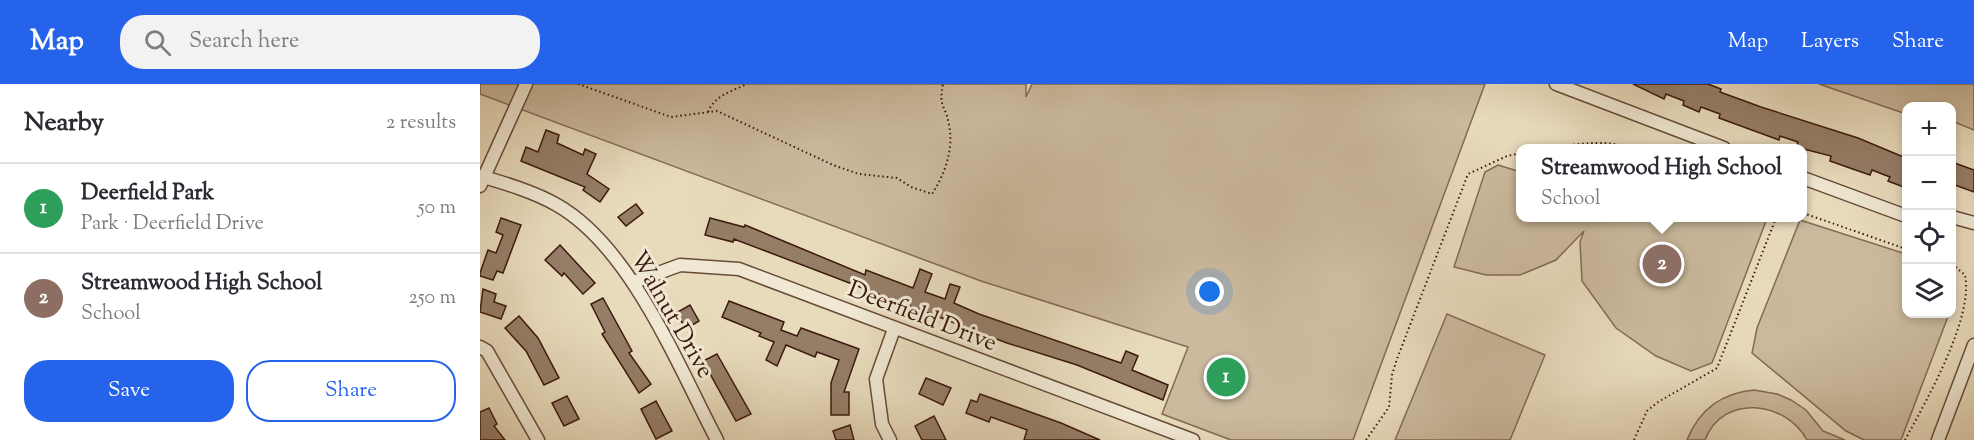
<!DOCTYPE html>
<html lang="en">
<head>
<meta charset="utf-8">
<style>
  body { margin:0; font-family:"Sorts Mill Goudy",serif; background:#f2f2f3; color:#2b2b33 }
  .controls { position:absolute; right:18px; top:18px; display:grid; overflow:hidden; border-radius:12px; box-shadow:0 3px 9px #0003 }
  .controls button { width:54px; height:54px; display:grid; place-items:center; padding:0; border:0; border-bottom:2px solid #e1e1e2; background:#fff; color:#2b2b33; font:30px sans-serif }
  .you { position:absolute; left:730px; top:208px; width:21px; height:21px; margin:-15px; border:4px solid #fff; border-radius:50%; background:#1a73e8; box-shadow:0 0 0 9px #1a73e833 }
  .badge { display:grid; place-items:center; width:39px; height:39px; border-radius:50%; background:#2563eb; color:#fff; font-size:20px; font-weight:700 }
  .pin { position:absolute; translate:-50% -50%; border:3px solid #fff; box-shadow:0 2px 6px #0006 }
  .popup { position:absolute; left:1036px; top:60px; width:291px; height:78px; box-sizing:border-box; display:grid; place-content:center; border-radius:12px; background:#fff; filter:drop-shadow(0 2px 4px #0005); font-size:20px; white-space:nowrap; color:#7c7c81 }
  .popup b { font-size:22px; color:#2b2b33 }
  .popup::after { content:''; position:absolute; left:50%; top:100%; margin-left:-12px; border:12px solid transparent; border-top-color:#fff }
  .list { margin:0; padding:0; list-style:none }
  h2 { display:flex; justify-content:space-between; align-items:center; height:78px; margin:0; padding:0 24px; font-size:26px }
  h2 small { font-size:20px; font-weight:400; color:#7c7c81 }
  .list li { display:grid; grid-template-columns:39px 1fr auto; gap:18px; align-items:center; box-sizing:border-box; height:90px; padding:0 24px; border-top:2px solid #e1e1e2 }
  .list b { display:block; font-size:22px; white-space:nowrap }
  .list p { margin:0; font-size:20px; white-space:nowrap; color:#7c7c81 }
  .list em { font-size:20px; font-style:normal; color:#7c7c81 }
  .actions { display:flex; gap:12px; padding:18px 24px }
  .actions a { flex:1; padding:14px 0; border:2px solid #2563eb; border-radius:24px; text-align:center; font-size:21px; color:#2563eb }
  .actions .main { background:#2563eb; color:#fff }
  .icon { flex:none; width:33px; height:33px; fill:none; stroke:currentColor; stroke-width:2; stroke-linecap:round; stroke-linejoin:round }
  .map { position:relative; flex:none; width:1494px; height:356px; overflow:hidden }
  header { display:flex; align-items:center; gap:36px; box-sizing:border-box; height:84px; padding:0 30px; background:#2563eb; color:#fff }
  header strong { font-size:28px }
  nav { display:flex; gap:33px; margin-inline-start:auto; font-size:21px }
  .search { width:420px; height:54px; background:#f2f2f3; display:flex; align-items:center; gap:15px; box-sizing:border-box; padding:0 21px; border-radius:24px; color:#7c7c81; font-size:22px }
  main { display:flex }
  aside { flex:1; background:#fff }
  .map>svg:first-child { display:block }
  .green { fill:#cbba9e; stroke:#846a55; stroke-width:1.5 }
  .building { fill:#957e68; stroke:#3c190c; stroke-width:1.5 }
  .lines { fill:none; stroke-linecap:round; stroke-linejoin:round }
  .minor-casing { stroke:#674a38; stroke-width:15 }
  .path { stroke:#3c190c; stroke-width:2; stroke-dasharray:1.5 3; stroke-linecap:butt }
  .minor { stroke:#f0e8d3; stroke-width:12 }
  .labels { text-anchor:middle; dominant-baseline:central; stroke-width:6; stroke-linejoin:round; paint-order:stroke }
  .street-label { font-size:24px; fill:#3c190c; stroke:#f0e8d3 }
</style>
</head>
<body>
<header>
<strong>Map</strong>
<div class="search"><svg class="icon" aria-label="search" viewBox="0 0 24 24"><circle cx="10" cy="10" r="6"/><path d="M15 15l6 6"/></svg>Search here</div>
<nav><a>Map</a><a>Layers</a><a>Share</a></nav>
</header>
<main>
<aside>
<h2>Nearby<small>2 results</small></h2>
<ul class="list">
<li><span class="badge" style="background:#2e9e5b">1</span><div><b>Deerfield Park</b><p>Park · Deerfield Drive</p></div><em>50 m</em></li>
<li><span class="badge" style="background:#8d6e63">2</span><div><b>Streamwood High School</b><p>School</p></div><em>250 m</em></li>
</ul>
<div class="actions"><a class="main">Save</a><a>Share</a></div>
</aside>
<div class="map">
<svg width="1494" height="356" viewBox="0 0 1494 356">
  <rect width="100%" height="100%" fill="#e8dbbc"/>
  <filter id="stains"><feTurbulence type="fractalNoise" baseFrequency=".00333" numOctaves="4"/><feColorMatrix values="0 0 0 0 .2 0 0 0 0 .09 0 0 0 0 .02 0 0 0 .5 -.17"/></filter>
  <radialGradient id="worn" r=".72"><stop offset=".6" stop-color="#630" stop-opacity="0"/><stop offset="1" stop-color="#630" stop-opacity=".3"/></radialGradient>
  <g class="green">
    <path d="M0,0H546V13L552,0H1005L873,356H751L682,330L708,263L501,197L0,10Z"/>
    <path d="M1339,0H1494V46L1472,37V22L1431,21L1426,22V30Z"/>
    <path d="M1018,81L1041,88V134H1285L1286,137L1232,279L1211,287L1176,272L1136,244L1102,197L1100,158L1104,147L1076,176L1040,191H1006L974,183L1005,88Z"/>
    <path d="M1320,136L1426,170V230H1469L1421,356H1384L1366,347L1272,269L1277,244Z"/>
    <path d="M967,230L1065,271L1030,356H915Z"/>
    <path d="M1274,306L1297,310L1311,316L1326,326L1343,347L1365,356H1327C1306,317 1243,309 1225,356H1207C1219,326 1241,309 1274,306Z"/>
  </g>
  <g class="building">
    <path d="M1153,0H1228L1241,5L1240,8L1281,23L1378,54L1426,74V104L1408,97L1410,93L1392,86L1390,91L1367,83L1350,77L1351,72L1316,63L1318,58L1300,52L1299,56L1239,34L1240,30L1221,23L1219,28L1203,21L1204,17L1186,10L1184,15Z"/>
    <path d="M66,46L79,51L77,59L103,71L105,65L116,70L107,90L129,105L120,118L103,106L105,103L41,77L46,63L58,68Z"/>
    <path d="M1472,78L1494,86V108L1472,100Z"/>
    <path d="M156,120L163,129L146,142L138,133Z"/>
    <path d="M21,134L41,141L23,189L17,187L13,196L0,192V189L8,166L16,169L23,151L16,148Z"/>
    <path d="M230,134L264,143L265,141L385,191L386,186L433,204L440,185L452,190L445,208L465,215L470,200L480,203L474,219L499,230L641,279L646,267L658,272L652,286L688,301L683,316L597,281L527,259L254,155L253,158L225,151Z"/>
    <path d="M80,161L115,199L103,210L84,189L82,192L65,176Z"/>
    <path d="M3,205L16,210L14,218L26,222L21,235L0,228Z"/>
    <path d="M123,214L152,267L149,269L171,300L159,309L122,250L125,248L111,220Z"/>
    <path d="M249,217L304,238L301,246L317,252L321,244L379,265L364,308H369V331H351V299L359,276L337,268L335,273L306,261L297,282L286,276L294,258L279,252L281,249L242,233Z"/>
    <path d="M210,221L219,237L206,245L196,229Z"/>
    <path d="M39,232L58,254L79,294L64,301L46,267L25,244Z"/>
    <path d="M237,270L271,330L256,337L223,277Z"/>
    <path d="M446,294L471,304L463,321L439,310Z"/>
    <path d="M500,310L581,339L620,356H544L547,346L511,333L509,338L486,329L491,316L497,318Z"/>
    <path d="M87,312L99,335L84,342L72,319Z"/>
    <path d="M176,317L192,347L176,355L161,325Z"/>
    <path d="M9,324L17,340L14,342L25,356H0V328Z"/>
    <path d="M454,332L466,356H442L435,342Z"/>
    <path d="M370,341L374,356H356L353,347Z"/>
  </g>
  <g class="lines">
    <defs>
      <g id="minor">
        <path d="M1076,0L1244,64"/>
        <path d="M0,92C24,99 55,108 77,121C151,163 198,282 237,356"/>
        <path d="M1323,94L1426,132"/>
        <path d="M0,102L46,0"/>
        <path d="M1472,133L1494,139"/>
        <path d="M154,198L200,181L259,185L713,356"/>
        <path d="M0,263L7,267L58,356"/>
        <path d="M410,356L402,340L396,295L414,245"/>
        <path d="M1458,356L1494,261"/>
      </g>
    </defs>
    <use href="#minor" class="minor-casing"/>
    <g class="path">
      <path d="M98,0L191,33L237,27L353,81L379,90L417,94L431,103L452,110C465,90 474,65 469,41C466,21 458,24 463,0"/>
      <path d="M228,28C234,12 252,7 267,0"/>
      <path d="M1071,64C1097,60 1125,55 1151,64"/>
      <path d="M1323,129L1426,165"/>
      <path d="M886,356L909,323L912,291L917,275L988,90L1027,72L1041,69"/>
      <path d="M1154,356L1167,327L1178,318L1237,284L1296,134"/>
      <path d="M1425,356C1446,317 1494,234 1485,191L1472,180"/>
    </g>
    <use href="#minor" class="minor"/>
  </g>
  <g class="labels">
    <g class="street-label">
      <text transform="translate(191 231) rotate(60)">Walnut Drive</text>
      <text transform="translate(442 233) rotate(21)">Deerfield Drive</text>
    </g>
  </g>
  <rect width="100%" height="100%" filter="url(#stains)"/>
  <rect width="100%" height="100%" fill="url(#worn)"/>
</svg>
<div class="controls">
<button>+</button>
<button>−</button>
<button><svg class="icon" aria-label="locate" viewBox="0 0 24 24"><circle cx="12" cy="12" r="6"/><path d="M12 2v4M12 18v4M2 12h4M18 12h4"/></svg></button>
<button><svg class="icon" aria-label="layers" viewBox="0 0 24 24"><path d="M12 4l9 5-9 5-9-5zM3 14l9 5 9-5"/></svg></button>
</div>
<div class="you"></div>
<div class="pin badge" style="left:746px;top:293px;background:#2e9e5b">1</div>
<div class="pin badge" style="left:1182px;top:180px;background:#8d6e63">2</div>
<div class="popup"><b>Streamwood High School</b>School</div>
</div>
</main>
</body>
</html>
